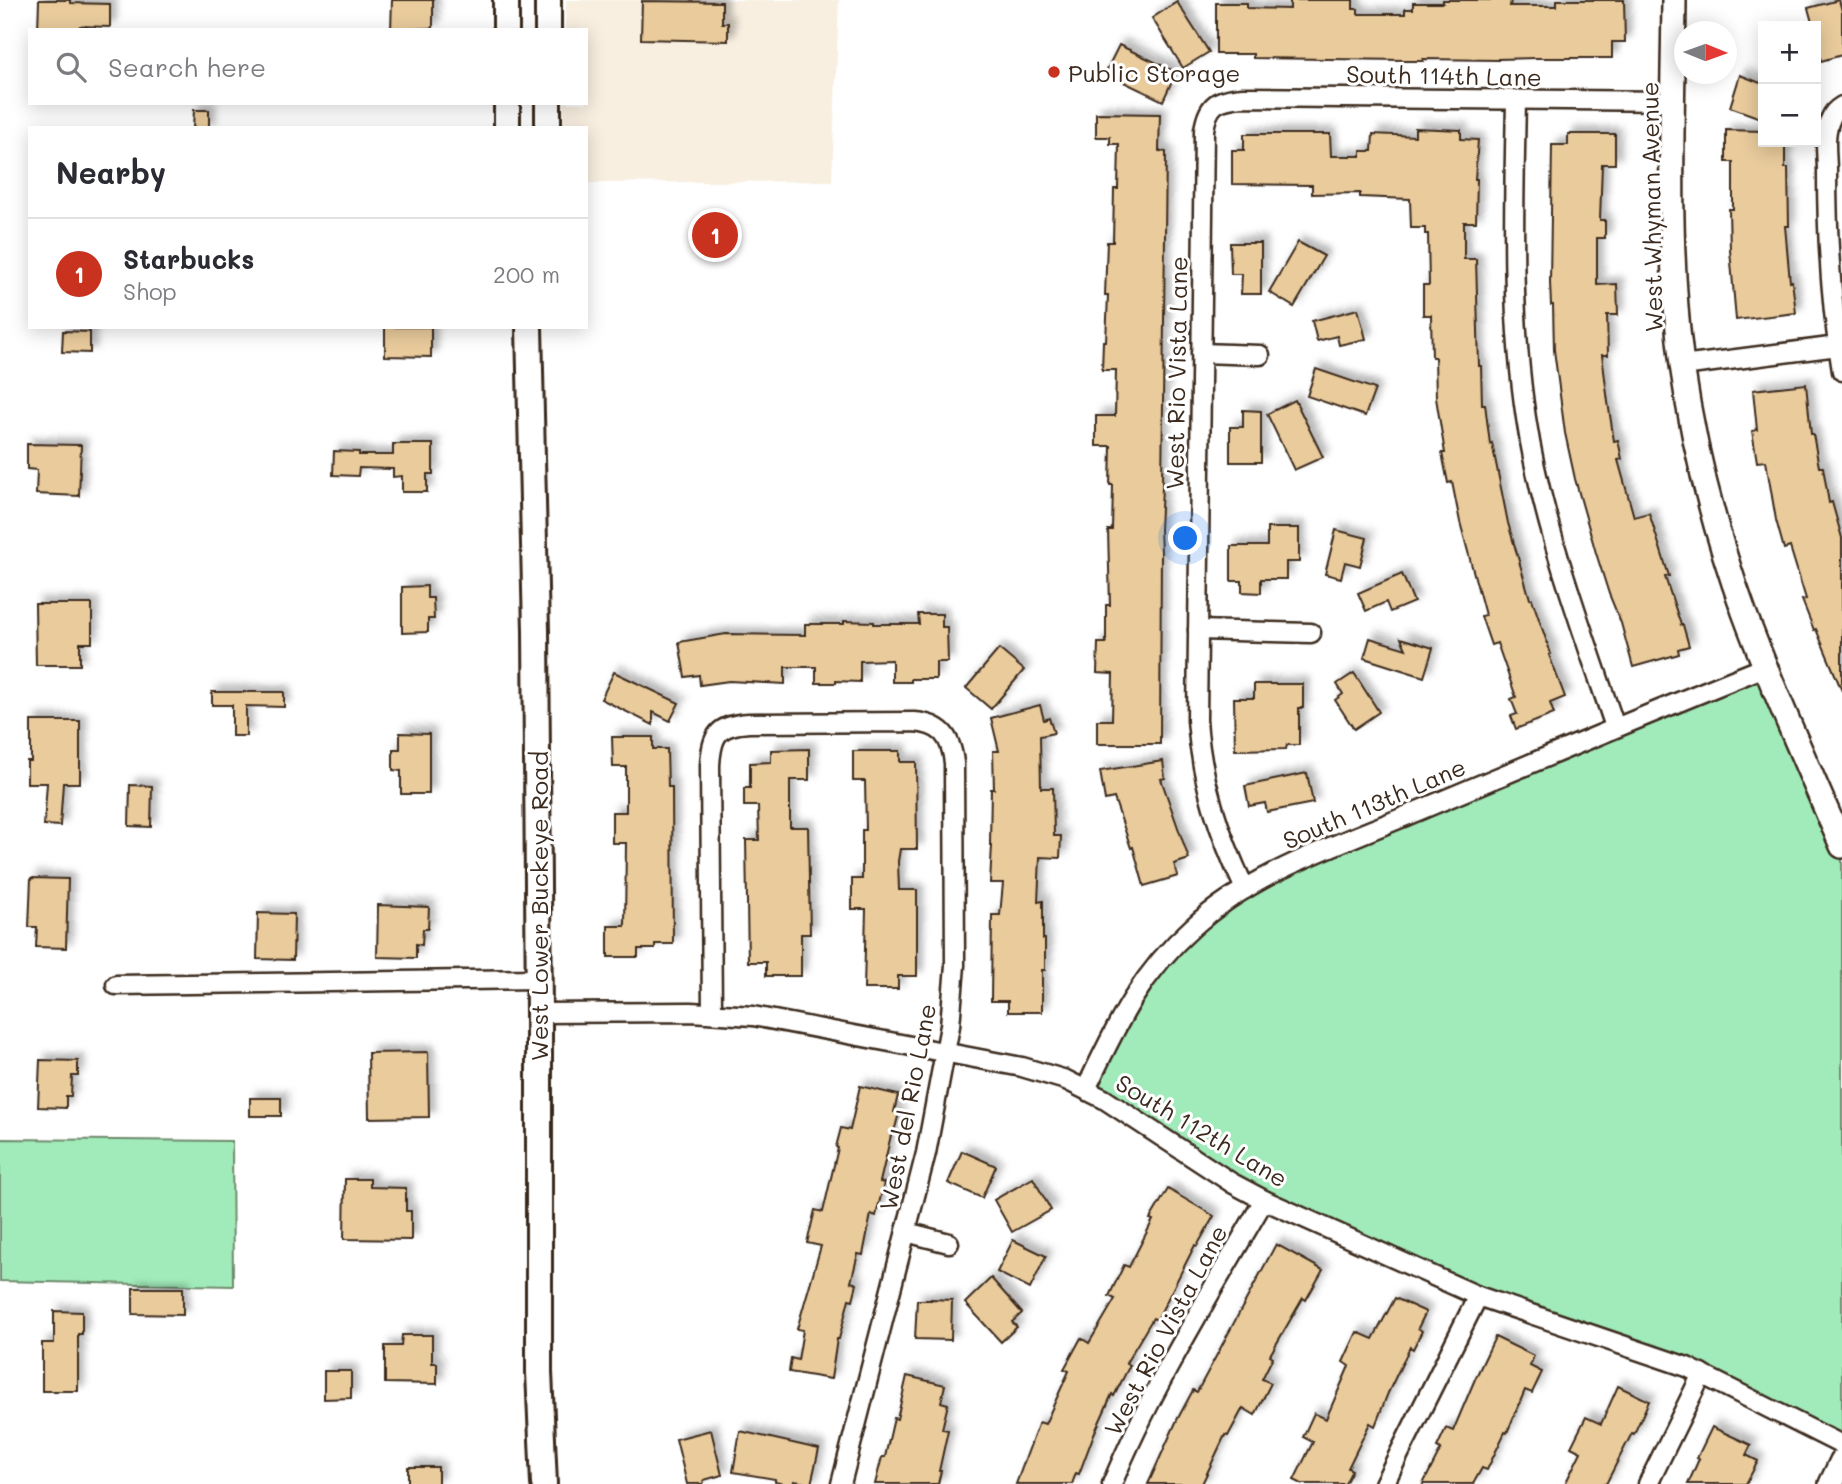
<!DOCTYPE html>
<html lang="en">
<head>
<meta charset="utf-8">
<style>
  body { margin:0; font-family:Mali,sans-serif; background:#f2f2f3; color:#2b2b33 }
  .controls { position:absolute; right:21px; top:21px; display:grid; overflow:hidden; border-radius:0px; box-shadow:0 4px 18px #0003 }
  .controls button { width:63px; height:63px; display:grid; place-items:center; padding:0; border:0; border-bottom:2px solid #e1e1e2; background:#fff; color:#2b2b33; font:35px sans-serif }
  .compass { position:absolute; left:1674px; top:21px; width:63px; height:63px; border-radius:50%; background:#fff; box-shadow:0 4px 18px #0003; rotate:91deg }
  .you { position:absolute; left:1186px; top:539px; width:24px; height:24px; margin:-18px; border:5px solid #fff; border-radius:50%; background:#1a73e8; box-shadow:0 0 0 10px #1a73e833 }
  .badge { display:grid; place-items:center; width:46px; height:46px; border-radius:50%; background:#c8321e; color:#fff; font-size:23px; font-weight:700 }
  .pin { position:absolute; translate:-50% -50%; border:4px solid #fff; box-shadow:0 2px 7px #0006 }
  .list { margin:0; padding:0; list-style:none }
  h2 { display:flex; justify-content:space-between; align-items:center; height:91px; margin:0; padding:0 28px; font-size:30px }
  h2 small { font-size:23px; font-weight:400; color:#7c7c81 }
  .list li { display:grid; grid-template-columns:46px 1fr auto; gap:21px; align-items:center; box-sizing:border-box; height:112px; padding:0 28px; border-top:2px solid #e1e1e2 }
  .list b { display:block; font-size:26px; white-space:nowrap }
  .list p { margin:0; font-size:23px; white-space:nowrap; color:#7c7c81 }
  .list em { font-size:23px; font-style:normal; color:#7c7c81 }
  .icon { flex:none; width:38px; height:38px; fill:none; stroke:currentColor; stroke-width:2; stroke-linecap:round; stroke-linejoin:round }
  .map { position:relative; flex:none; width:1842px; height:1484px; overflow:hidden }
  .search { position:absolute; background:#fff; box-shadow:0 4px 18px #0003; left:28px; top:28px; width:560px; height:77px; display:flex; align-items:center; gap:18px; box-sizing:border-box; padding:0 24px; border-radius:0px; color:#7c7c81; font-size:26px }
  .panel { position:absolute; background:#fff; box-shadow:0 4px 18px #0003; left:28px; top:126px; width:560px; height:203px; border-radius:0px }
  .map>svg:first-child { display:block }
  .built { fill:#f8efe1 }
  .green { fill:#a1ebba; stroke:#6e8a6c; stroke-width:2 }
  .building { fill:#e9cb9c; stroke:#3b2a1e; stroke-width:2; filter:url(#shadow) }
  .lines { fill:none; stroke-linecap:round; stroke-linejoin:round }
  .minor-casing { stroke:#3b2a1e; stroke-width:23 }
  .tertiary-casing { stroke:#3b2a1e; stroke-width:28 }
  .secondary-casing { stroke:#3b2a1e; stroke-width:30 }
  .minor { stroke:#fff; stroke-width:18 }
  .tertiary { stroke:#fff; stroke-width:23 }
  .secondary { stroke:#fff; stroke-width:24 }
  .poi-dot { fill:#c8321e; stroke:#fff; stroke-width:2.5 }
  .labels { text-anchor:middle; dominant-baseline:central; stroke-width:6; stroke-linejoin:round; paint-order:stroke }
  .poi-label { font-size:24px; fill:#3b2a1e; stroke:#fff; text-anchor:start }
  .street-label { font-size:24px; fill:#3b2a1e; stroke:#fff }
</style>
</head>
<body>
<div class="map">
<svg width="1842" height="1484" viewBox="0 0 1842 1484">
  <defs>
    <filter id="shadow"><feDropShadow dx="6" dy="-6" stdDeviation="3.5" flood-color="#0004"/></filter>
  </defs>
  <rect width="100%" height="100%" fill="#fff"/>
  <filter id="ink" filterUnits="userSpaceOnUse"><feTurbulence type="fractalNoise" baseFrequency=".0143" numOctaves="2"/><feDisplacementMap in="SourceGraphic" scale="14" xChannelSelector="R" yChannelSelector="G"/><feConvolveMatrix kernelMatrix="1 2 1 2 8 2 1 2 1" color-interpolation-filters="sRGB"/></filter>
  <g filter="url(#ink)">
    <path class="built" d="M566,0H839L832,181L586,183V128H564V103H586V30H565Z"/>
    <g class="green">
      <path d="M1765,667L1842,846V1445L1719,1382L1478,1296L1264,1200L1086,1089L1133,996L1229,899Z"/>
      <path d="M0,1139L232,1141L233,1286L0,1281Z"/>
    </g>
    <g class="building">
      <path d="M39,0H70V3L110,4V27L80,26V30H38Z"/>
      <path d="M392,0H433V28L391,30Z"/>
      <path d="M1290,0H1353V9H1358V14H1405V9H1413V3H1443V0H1511L1510,6H1557V0H1624L1625,42H1612V58H1536L1498,59V60L1423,59V61H1405V60L1253,58V54H1216V3H1247V8L1290,9Z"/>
      <path d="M1839,0L1842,11V55L1821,61L1816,38V26H1813L1808,8Z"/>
      <path d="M642,1L722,2V23H728V41L641,39Z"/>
      <path d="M1177,2L1209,52L1183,68L1152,18Z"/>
      <path d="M1119,45L1176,72L1163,101L1105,73Z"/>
      <path d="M1740,75L1763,84V119L1730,107Z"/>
      <path d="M194,110H209V128H193Z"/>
      <path d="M1096,113L1160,114L1159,151L1166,152L1162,487L1160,530L1161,551L1160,744H1097V720H1112L1113,674L1097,673L1098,643H1106V605H1110L1108,530H1112L1113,485H1110L1111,446H1096V416H1115L1116,370H1102L1103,341H1106L1108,295H1105L1107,242H1113L1114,189H1118L1119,144H1110V137H1096Z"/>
      <path d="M1415,128L1461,130V139L1478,140L1475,179H1477L1476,222H1464V259H1476L1479,366H1481L1482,404H1485L1490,444L1492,443L1508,523L1530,599H1532L1551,654L1549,655L1565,697L1550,703L1554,714L1516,729L1511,716L1517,714L1511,699L1516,697L1497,643L1491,645L1481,616L1485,615L1460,522L1452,482L1448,483L1442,453H1445L1436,398L1435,357H1432L1431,315H1423V285H1429L1428,234H1425V228H1411L1410,199L1360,197V193L1312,194V185L1232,184V150H1244V134H1330L1331,156H1361V151H1372L1373,134L1415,136Z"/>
      <path d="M1726,130L1763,131V142H1785V168H1788L1789,226H1785L1790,282L1792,281L1796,313L1736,320L1730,250L1729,209H1733V162H1726Z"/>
      <path d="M1568,134H1615V164H1602L1600,220H1605V238H1597V285L1617,284L1618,315H1607L1608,355H1602L1608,402L1614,441L1618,440L1622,459L1618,460L1634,517L1649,513L1669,576L1665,577L1681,625H1683L1689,646L1678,649L1679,654L1633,667L1621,623L1609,594L1596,553L1575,479L1565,433L1554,350L1553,305H1551L1550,283L1552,145H1568Z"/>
      <path d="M1298,242L1324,256L1294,307L1269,292Z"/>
      <path d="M1230,243H1261V294H1241L1242,274H1231Z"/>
      <path d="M1358,309L1366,339L1339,345L1337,336L1317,341L1312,321Z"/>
      <path d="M385,327H431V357L385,356Z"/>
      <path d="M63,331L90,332V353L62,352Z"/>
      <path d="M1316,369L1375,389L1365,416L1307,396Z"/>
      <path d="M1806,384L1811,434H1813L1819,467H1823L1829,503L1832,502L1842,538V691L1816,629L1814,630L1802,600L1806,599L1790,547L1784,549L1776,520L1766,461L1757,462L1752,431L1757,430L1753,390Z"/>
      <path d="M1295,400L1323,457L1294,470L1267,414Z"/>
      <path d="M1243,410L1261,411V462H1230V427H1243Z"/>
      <path d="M27,444L81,445L79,496L36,494L37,470L27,469Z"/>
      <path d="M393,444H433V474H427V492H402V476L393,477V469L359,468L358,476L333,475L334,451L359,452V455H393Z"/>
      <path d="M1267,528H1299V562H1286V579H1261V593L1242,592V581H1231V546H1267Z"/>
      <path d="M1336,530L1367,538L1360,566L1345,562L1341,578L1325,574Z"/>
      <path d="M1402,574L1414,602L1390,612L1386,602L1366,611L1358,593Z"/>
      <path d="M427,586V598H433L434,619H428V632L402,633V587Z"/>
      <path d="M35,604H92V643H80V665H36Z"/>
      <path d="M918,614H942V627H947L948,662H936V679H911V682H892V660L860,661V682L836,681V683H816V667H785V684L729,681L700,685L699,675L685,677L679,642L726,634L805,635V624H844V621L874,622V624H919Z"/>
      <path d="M1370,638L1406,649L1401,638L1433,648L1424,677L1364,658Z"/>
      <path d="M999,649L1024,670L991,709L966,688Z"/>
      <path d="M614,672L679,703L670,721L653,712V725L601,699Z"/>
      <path d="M1354,673L1379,712L1354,729L1335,700L1343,694L1337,684Z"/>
      <path d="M1254,684H1303V708H1299V745H1287L1286,749L1235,750L1234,698H1254Z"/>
      <path d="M212,692H284V707L246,706V736H232V705H212Z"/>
      <path d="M1040,705L1044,720L1049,718L1054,733L1040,736L1041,788H1053L1054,836H1061L1060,858L1040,857L1038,902L1043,901V939H1045V970H1042V1012H1008V1001H991L992,915H1000L1003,883H990L992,845H990L991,789H994L993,751H999L991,718Z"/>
      <path d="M31,721H80V783H63L60,826L44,825L47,783H27V761H31Z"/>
      <path d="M400,733L429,734V794H401V771L393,770V749H400Z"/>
      <path d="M612,737H653V749H667L668,787H672L673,944H655V949H638V957H608V926H625L626,843H612V812H626V767H613Z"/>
      <path d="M809,749V780H790V827H808L810,934H801V976H766V962H748L746,840H759L758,806H744V788H750V763L771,762V750Z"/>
      <path d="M853,751H900V762H916L917,849H900L898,861L899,890H917V976H898V989H864L866,909H852V879H862V830H866L865,781H853Z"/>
      <path d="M1163,761L1165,778L1161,779L1189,859L1174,864L1178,876L1144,886L1133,847L1131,848L1114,798L1105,800L1100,771Z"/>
      <path d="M1307,773L1313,803L1267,812L1265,803L1249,806L1245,786Z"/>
      <path d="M130,785L152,786L151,827L129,826Z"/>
      <path d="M31,878L68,879L66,948L36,947L37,927H29Z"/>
      <path d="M378,905L429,907L428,929H423L422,945L416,944V958L377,957Z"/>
      <path d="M258,913L294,914L293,960L257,959Z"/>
      <path d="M428,1052L429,1117L369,1118L368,1053Z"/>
      <path d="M40,1060L78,1061V1076H72L71,1096H66V1108L38,1107Z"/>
      <path d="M860,1086L898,1095L894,1112L899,1113L894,1132L892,1131L880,1182L884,1183L876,1216L871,1214L863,1255L858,1254L851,1282L857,1284L853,1300L849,1299L839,1339H837L831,1379L789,1372L791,1358L798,1360L803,1330L797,1329L821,1246L807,1243L815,1210L823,1212L838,1148L836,1147L841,1128L850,1130Z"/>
      <rect x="250" y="1098" width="31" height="18"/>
      <path d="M962,1151L996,1166L982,1198L948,1183Z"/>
      <path d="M1033,1178L1051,1210L1012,1232L994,1200Z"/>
      <path d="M345,1179H370V1187L406,1188V1211H411V1240L344,1239Z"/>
      <path d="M1168,1189L1214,1216L1197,1246L1195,1245L1157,1320L1153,1318L1126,1363L1130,1365L1114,1396L1112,1394L1094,1434L1079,1474L1076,1473L1072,1484H1016L1039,1422L1045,1424L1069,1371L1064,1369L1081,1338L1089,1343L1115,1299L1109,1296L1124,1265L1129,1267L1153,1220L1150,1219Z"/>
      <path d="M1013,1240L1046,1256L1030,1289L997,1272Z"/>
      <path d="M1276,1244L1323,1270L1306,1300L1303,1298L1270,1355L1273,1357L1262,1379L1271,1383L1255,1415L1243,1408L1228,1436L1225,1435L1202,1484H1148L1177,1420L1193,1390L1197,1392Z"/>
      <path d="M991,1278L1022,1313L1012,1322L1017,1327L1001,1342L965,1303Z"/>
      <path d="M133,1288H183V1315L133,1314Z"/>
      <path d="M1395,1298L1426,1312L1418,1328L1422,1331L1413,1349L1410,1347L1388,1393L1375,1426L1370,1423L1348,1468L1352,1470L1345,1484H1302L1294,1480L1313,1442L1303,1437L1314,1413L1326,1419L1349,1366L1343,1362L1357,1332L1373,1339Z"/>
      <path d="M931,1299L952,1300L951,1340L915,1339L917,1300H931Z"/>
      <path d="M54,1311L82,1312V1334H78V1391H42V1343H54Z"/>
      <path d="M402,1335H432V1363H437V1384L385,1383V1346H401Z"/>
      <path d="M1495,1337L1534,1356L1530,1366L1542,1372L1532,1393L1525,1390L1507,1433L1505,1432L1487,1470L1482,1468L1473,1484H1423L1441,1449L1437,1447L1446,1428L1453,1431L1475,1379Z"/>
      <path d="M324,1371H351V1398L324,1399Z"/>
      <path d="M907,1376L945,1385L941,1402L948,1404L942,1429L948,1430L939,1471H941L938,1484H875L882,1457H885L894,1418L897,1419Z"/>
      <path d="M1618,1386L1649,1401L1634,1434L1632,1433L1606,1484H1565L1581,1452L1571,1447L1586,1417L1601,1424Z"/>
      <path d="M1712,1427L1751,1445L1746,1455L1758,1461L1746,1484H1688L1699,1459L1697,1458Z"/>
      <path d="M711,1430L722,1475L704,1480L703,1484H687L676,1439Z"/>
      <path d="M740,1431L819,1449L811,1484L794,1481L793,1484H784L775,1482V1479L733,1472Z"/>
      <rect x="408" y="1467" width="30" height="17"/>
    </g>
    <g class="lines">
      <defs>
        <g id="minor">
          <path d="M1516,101C1514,206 1510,313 1526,418C1542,524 1581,625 1615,727"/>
          <path d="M1842,106C1837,109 1833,112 1831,118C1823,133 1827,155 1827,171C1827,239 1831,305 1842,371"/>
          <path d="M1201,353L1260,355"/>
          <path d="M1682,366L1838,346"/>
          <path d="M1198,630L1311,633"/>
          <path d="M1245,889C1219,834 1201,780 1197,720L1204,130C1208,103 1218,99 1243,97L1673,101"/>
          <path d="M116,985L539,979"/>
          <path d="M539,1013L691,1012L753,1016L1022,1067L1066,1080L1104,1099L1232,1183L1264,1200L1478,1296L1687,1367L1842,1445"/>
          <path d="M712,1013L710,765C712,734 718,725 749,723L914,722C941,724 951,736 954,763L955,965L950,1026L926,1153L841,1484"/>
          <path d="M1086,1089C1116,1026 1139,975 1193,927C1252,873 1340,844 1413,813C1530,764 1647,714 1765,667"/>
          <path d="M906,1232L949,1243"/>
          <path d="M1112,1484C1153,1385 1211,1293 1264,1200"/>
          <path d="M1384,1484L1478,1296"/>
          <path d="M1648,1484L1702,1374"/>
        </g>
        <g id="tertiary">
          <path d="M1674,0C1673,121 1666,245 1682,365C1694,449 1715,532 1744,612C1773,691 1809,769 1842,846"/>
          <path d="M1831,1484L1842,1461"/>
        </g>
        <g id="secondary">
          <path d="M506,0V30"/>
          <path d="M548,30V0"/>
          <path d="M507,103V128"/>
          <path d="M548,128V103"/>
          <path d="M529,327L536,631L539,1013V1372L544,1484"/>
        </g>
      </defs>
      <use href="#minor" class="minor-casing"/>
      <use href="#tertiary" class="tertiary-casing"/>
      <use href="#secondary" class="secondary-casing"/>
      <use href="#minor" class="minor"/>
      <use href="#tertiary" class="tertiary"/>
      <use href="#secondary" class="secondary"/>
    </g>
  </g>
  <circle class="poi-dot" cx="1054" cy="72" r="7"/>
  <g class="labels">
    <g class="poi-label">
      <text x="1068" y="72">Public Storage</text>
    </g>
    <g class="street-label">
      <text transform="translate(1444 75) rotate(1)">South 114th Lane</text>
      <text transform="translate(1651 207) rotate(-91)">West Whyman Avenue</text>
      <text transform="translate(1176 373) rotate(-89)">West Rio Vista Lane</text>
      <text transform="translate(1374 803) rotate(-23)">South 113th Lane</text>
      <text transform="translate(538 906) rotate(-90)">West Lower Buckeye Road</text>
      <text transform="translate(907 1107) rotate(-79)">West del Rio Lane</text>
      <text transform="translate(1202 1130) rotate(31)">South 112th Lane</text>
      <text transform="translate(1165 1330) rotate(-62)">West Rio Vista Lane</text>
    </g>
  </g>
</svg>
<div class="controls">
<button>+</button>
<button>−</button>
</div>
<svg class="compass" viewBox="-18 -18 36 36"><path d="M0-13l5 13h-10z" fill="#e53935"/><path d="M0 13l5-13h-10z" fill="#7c7c81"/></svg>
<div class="you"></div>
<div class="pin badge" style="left:715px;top:235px">1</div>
<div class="search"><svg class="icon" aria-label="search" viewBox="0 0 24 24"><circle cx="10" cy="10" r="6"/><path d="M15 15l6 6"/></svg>Search here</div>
<section class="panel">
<h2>Nearby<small></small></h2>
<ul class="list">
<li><span class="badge">1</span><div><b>Starbucks</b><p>Shop</p></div><em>200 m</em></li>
</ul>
</section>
</div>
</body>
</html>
